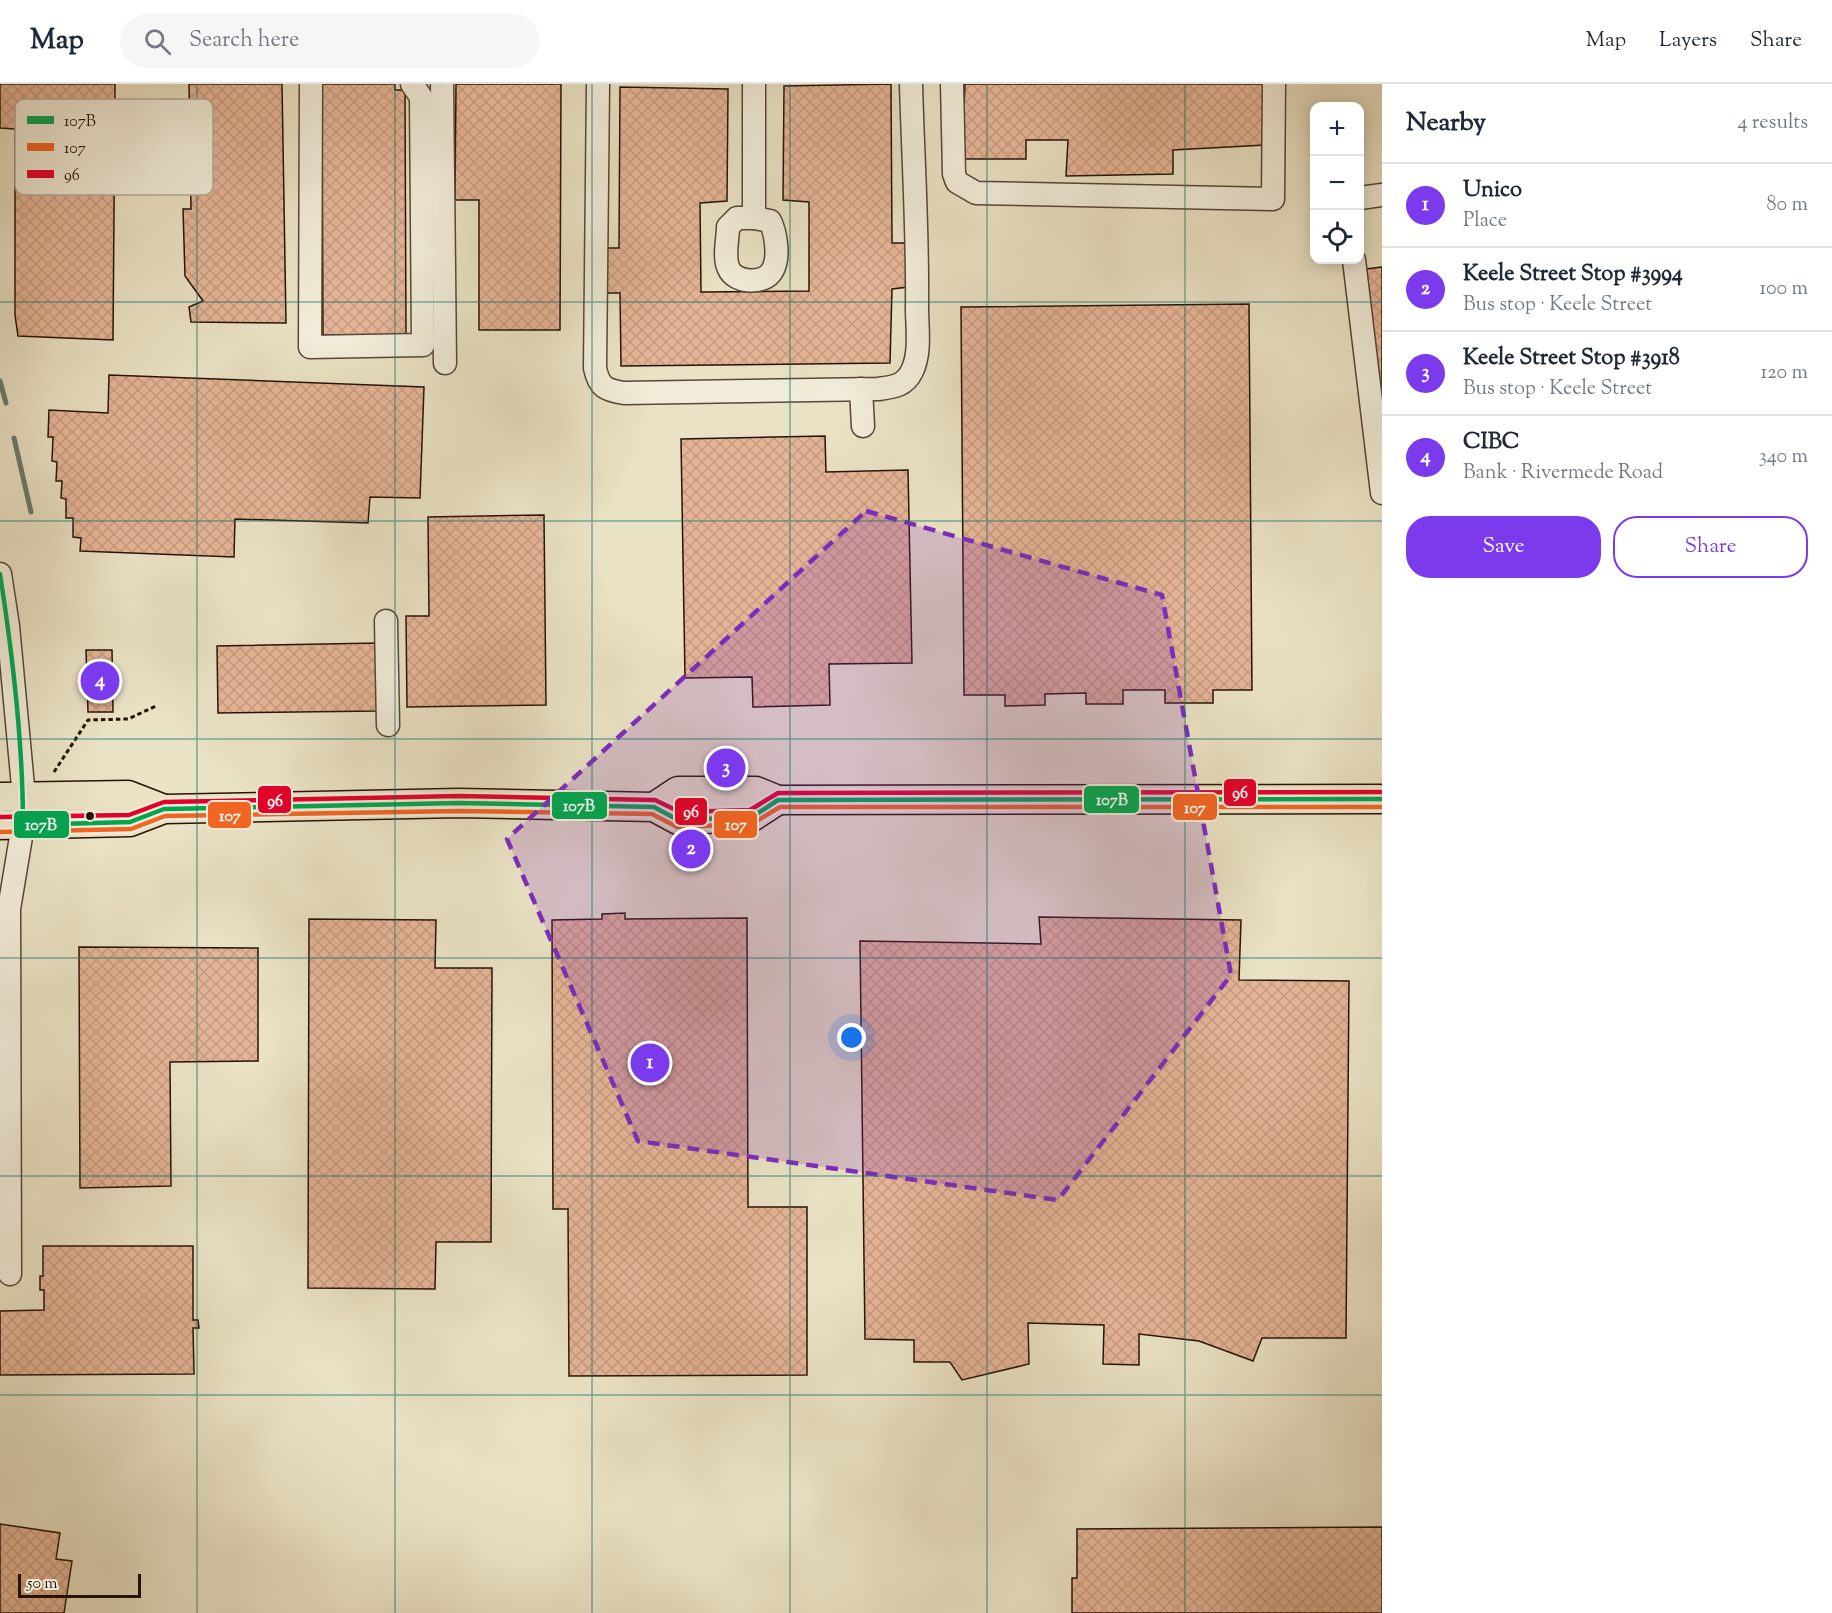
<!DOCTYPE html>
<html lang="en">
<head>
<meta charset="utf-8">
<style>
  body { margin:0; font-family:"Sorts Mill Goudy",serif; background:#f6f6f7; color:#1f2937 }
  .controls { position:absolute; right:18px; top:18px; display:grid; overflow:hidden; border-radius:12px; box-shadow:0 3px 15px #0003 }
  .controls button { width:54px; height:54px; display:grid; place-items:center; padding:0; border:0; border-bottom:2px solid #e0e1e3; background:#fff; color:#1f2937; font:30px sans-serif }
  .scale { position:absolute; left:18px; bottom:15px; width:123px; box-sizing:border-box; padding-left:6px; border:3px solid #261305; border-top:0; font-size:16px; line-height:21px; white-space:nowrap; color:#261305; -webkit-text-stroke:4px #f1ecd9; paint-order:stroke }
  .you { position:absolute; left:852px; top:954px; width:21px; height:21px; margin:-15px; border:4px solid #fff; border-radius:50%; background:#1a73e8; box-shadow:0 0 0 9px #1a73e833 }
  .badge { display:grid; place-items:center; width:39px; height:39px; border-radius:50%; background:#7c3aed; color:#fff; font-size:20px; font-weight:700 }
  .pin { position:absolute; translate:-50% -50%; border:3px solid #fff; box-shadow:0 2px 6px #0006 }
  .list { margin:0; padding:0; list-style:none }
  h2 { display:flex; justify-content:space-between; align-items:center; height:78px; margin:0; padding:0 24px; font-size:26px }
  h2 small { font-size:20px; font-weight:400; color:#747a83 }
  .list li { display:grid; grid-template-columns:39px 1fr auto; gap:18px; align-items:center; box-sizing:border-box; height:84px; padding:0 24px; border-top:2px solid #e0e1e3 }
  .list b { display:block; font-size:22px; white-space:nowrap }
  .list p { margin:0; font-size:20px; white-space:nowrap; color:#747a83 }
  .list em { font-size:20px; font-style:normal; color:#747a83 }
  .actions { display:flex; gap:12px; padding:18px 24px }
  .actions a { flex:1; padding:14px 0; border:2px solid #7c3aed; border-radius:24px; text-align:center; font-size:21px; color:#7c3aed }
  .actions .main { background:#7c3aed; color:#fff }
  .icon { flex:none; width:33px; height:33px; fill:none; stroke:currentColor; stroke-width:2; stroke-linecap:round; stroke-linejoin:round }
  .map { position:relative; flex:none; width:1382px; height:1529px; overflow:hidden }
  header { display:flex; align-items:center; gap:36px; box-sizing:border-box; height:84px; padding:0 30px; background:#fff; border-bottom:2px solid #e0e1e3 }
  header strong { font-size:28px }
  nav { display:flex; gap:33px; margin-inline-start:auto; font-size:21px }
  .search { width:420px; height:54px; background:#f6f6f7; display:flex; align-items:center; gap:15px; box-sizing:border-box; padding:0 21px; border-radius:33px; color:#747a83; font-size:22px }
  main { display:flex }
  aside { flex:1; background:#fff }
  .map>svg:first-child { display:block }
  .lines { fill:none; stroke-linecap:round; stroke-linejoin:round }
  .stream { stroke:#6a7a6d; stroke-width:5 }
  .building { fill:url(#building-cross-hatch); stroke:#261305; stroke-width:1.5 }
  .minor-casing { stroke:#574735; stroke-width:25 }
  .major-casing { stroke:#261305; stroke-width:31 }
  .path { stroke:#261305; stroke-width:3; stroke-dasharray:4.5 3; stroke-linecap:butt }
  .minor { stroke:#f1ecd9; stroke-width:22 }
  .major { stroke:#eae2c5; stroke-width:28 }
  .bus-1-casing { stroke:#f1ecd9; stroke-width:9 }
  .bus-2-casing { stroke:#f1ecd9; stroke-width:9 }
  .bus-3-casing { stroke:#f1ecd9; stroke-width:9 }
  .bus-1 { stroke:#00a651; stroke-width:4.5 }
  .bus-2 { stroke:#f26522; stroke-width:4.5 }
  .bus-3 { stroke:#e4002b; stroke-width:4.5 }
  .marked { fill:#7b2cbf; fill-opacity:0.2; stroke:#7b2cbf; stroke-width:4.5; stroke-dasharray:12 8; stroke-linejoin:round }
  .grid { fill:none; stroke:#0f766e; stroke-width:1.5; stroke-opacity:0.55 }
  .bus-dot { fill:#261305; stroke:#f1ecd9; stroke-width:2 }
  .key { fill:#f1ecd9; stroke:#b4ab99; stroke-width:1.5 }
  .key-label { font-size:16px; fill:#261305 }
  .line-badge { stroke:#f1ecd9; stroke-width:2 }
  .badge-label { font-size:16px; text-anchor:middle; font-weight:bold; fill:#fff }
</style>
</head>
<body>
<header>
<strong>Map</strong>
<div class="search"><svg class="icon" aria-label="search" viewBox="0 0 24 24"><circle cx="10" cy="10" r="6"/><path d="M15 15l6 6"/></svg>Search here</div>
<nav><a>Map</a><a>Layers</a><a>Share</a></nav>
</header>
<main>
<div class="map">
<svg width="1382" height="1529" viewBox="0 0 1382 1529">
  <defs>
    <pattern id="building-cross-hatch" width="8" height="8" patternUnits="userSpaceOnUse" patternTransform="scale(1.5)"><rect width="8" height="8" fill="#e6b597"/><path d="M0 0l8 8M0 8l8-8" fill="none" stroke="#c59b81"/></pattern>
  </defs>
  <rect width="100%" height="100%" fill="#eae2c5"/>
  <filter id="stains"><feTurbulence type="fractalNoise" baseFrequency=".00333" numOctaves="4"/><feColorMatrix values="0 0 0 0 .2 0 0 0 0 .09 0 0 0 0 .02 0 0 0 .5 -.17"/></filter>
  <radialGradient id="worn" r=".72"><stop offset=".6" stop-color="#630" stop-opacity="0"/><stop offset="1" stop-color="#630" stop-opacity=".3"/></radialGradient>
  <g class="lines">
    <g class="stream">
      <path d="M0,297L6,319"/>
      <path d="M14,354L31,428"/>
    </g>
  </g>
  <g class="building">
    <path d="M0,0H115L113,256L18,252L15,231V45L0,44Z"/>
    <path d="M189,0H282L286,239L191,238L189,223L203,217L185,192L183,125H191Z"/>
    <path d="M322,0H395V6H405L406,251H323Z"/>
    <path d="M456,0H561L560,246H479V116H455Z"/>
    <path d="M891,0L892,159H909V203L892,205L890,279L621,282L620,209H602L600,164H619L620,3L728,5L727,117L700,119L701,208L809,207V118L783,116L784,2Z"/>
    <path d="M965,0H1266L1265,61L1173,66V90L1066,92L1068,56H1026V75H962Z"/>
    <path d="M1382,183V354L1359,186Z"/>
    <path d="M1249,220L1252,606H1213V619H1165V606H1123V620H1086V609L1045,610V621L1005,622V611H964L961,223Z"/>
    <path d="M109,291L424,303L420,414L370,413L368,439L235,435L234,473L80,467L81,454L73,453V434H66V415L61,414L62,397H56L57,378L52,377L53,353H48L49,326L108,329Z"/>
    <path d="M825,352L826,388L908,386L912,579L829,580L830,621L753,623L752,593L685,594L681,355Z"/>
    <path d="M544,431L546,621L407,623L406,532H429L428,433Z"/>
    <path d="M378,559L379,627L218,629L217,562Z"/>
    <path d="M86,566H112L113,628H88Z"/>
    <path d="M625,829V835L747,834L748,1123H807V1291L569,1292L568,1125H553L552,836L602,835V830Z"/>
    <path d="M1039,833L1241,836L1239,896L1349,897L1346,1254H1262L1253,1277L1199,1257L1139,1250V1281L1103,1280L1104,1241L1028,1239L1029,1280L962,1296L950,1278H914V1256L865,1255L860,857L1041,860Z"/>
    <path d="M309,835L436,836L435,884H492L491,1158H436L435,1205L308,1204Z"/>
    <path d="M79,863L258,864V977L170,978L171,1102L80,1104Z"/>
    <path d="M43,1162H193V1236H198L199,1244H193L194,1290L0,1291V1227L44,1226V1206H40V1192H43Z"/>
    <path d="M0,1440L60,1449L56,1475L72,1477L64,1529H0Z"/>
    <path d="M1382,1443V1529H1072V1494H1077V1445Z"/>
  </g>
  <g class="lines">
    <defs>
      <g id="minor">
        <path d="M311,0L310,263L423,261L421,13L412,0"/>
        <path d="M442,0L445,279"/>
        <path d="M598,0L595,284C599,303 605,306 624,309L878,305C893,303 905,302 912,287C921,269 917,243 917,224C918,149 913,74 911,0"/>
        <path d="M754,0V134"/>
        <path d="M952,0L954,90L957,98L976,109L1273,115L1274,0"/>
        <path d="M1360,114L1382,111"/>
        <path d="M737,134H754L770,137C776,149 780,175 772,187C764,201 735,199 729,185C723,174 728,155 728,143Z"/>
        <path d="M1354,176L1382,409"/>
        <path d="M861,305L863,342"/>
        <path d="M0,490L8,542L24,713L23,741L9,825L10,1190"/>
        <path d="M386,537L388,641"/>
      </g>
      <g id="major">
        <path d="M0,713L128,711L164,725"/>
        <path d="M654,723L678,707H756L778,716L1382,715"/>
        <path d="M0,741L130,738L164,725L459,719L654,723L678,736L752,733L778,716"/>
      </g>
    </defs>
    <use href="#minor" class="minor-casing"/>
    <use href="#major" class="major-casing"/>
    <path class="path" d="M54,688L88,636L128,635L156,622"/>
    <use href="#minor" class="minor"/>
    <use href="#major" class="major"/>
    <defs>
      <path id="bus-1" d="M0,490C13,573 23,656 23,741L130,738L164,725L459,719L654,723L678,736L752,733L778,716L1382,715"/>
      <path id="bus-2" d="M0,748L131,745L165,732L459,727L652,730L677,743L752,740L780,723H1382"/>
      <path id="bus-3" d="M0,733L129,731L164,718L459,712L655,716L680,728L750,726L778,709L1382,708"/>
    </defs>
    <use href="#bus-1" class="bus-1-casing"/>
    <use href="#bus-2" class="bus-2-casing"/>
    <use href="#bus-3" class="bus-3-casing"/>
    <use href="#bus-1" class="bus-1"/>
    <use href="#bus-2" class="bus-2"/>
    <use href="#bus-3" class="bus-3"/>
  </g>
  <path class="marked" d="M866,427L1162,511L1231,891L1058,1116L638,1057L507,755Z"/>
  <path class="grid" d="M197,0V1529M395,0V1529M592,0V1529M790,0V1529M987,0V1529M1185,0V1529M0,218H1382M0,437H1382M0,655H1382M0,874H1382M0,1092H1382M0,1311H1382"/>
  <circle class="bus-dot" cx="90" cy="732" r="5"/>
  <rect x="15" y="15" width="198" height="96" rx="9" class="key"/>
  <rect x="27" y="32" width="27" height="8" fill="#00a651"/>
  <rect x="27" y="59" width="27" height="8" fill="#f26522"/>
  <rect x="27" y="86" width="27" height="8" fill="#e4002b"/>
  <g class="key-label">
    <text x="64" y="42">107B</text>
    <text x="64" y="69">107</text>
    <text x="64" y="96">96</text>
  </g>
  <g class="line-badge">
    <rect x="1223" y="694" width="34" height="29" rx="6" fill="#e4002b"/>
    <rect x="1083" y="701" width="57" height="29" rx="6" fill="#00a651"/>
    <rect x="257" y="701" width="35" height="29" rx="6" fill="#e4002b"/>
    <rect x="551" y="707" width="57" height="29" rx="6" fill="#00a651"/>
    <rect x="1172" y="709" width="46" height="28" rx="6" fill="#f26522"/>
    <rect x="674" y="713" width="34" height="29" rx="6" fill="#e4002b"/>
    <rect x="207" y="717" width="45" height="28" rx="6" fill="#f26522"/>
    <rect x="13" y="726" width="57" height="29" rx="6" fill="#00a651"/>
    <rect x="713" y="726" width="45" height="29" rx="6" fill="#f26522"/>
  </g>
  <g class="badge-label">
    <text x="1240" y="714">96</text>
    <text x="1112" y="721">107B</text>
    <text x="275" y="722">96</text>
    <text x="579" y="727">107B</text>
    <text x="1195" y="729">107</text>
    <text x="691" y="733">96</text>
    <text x="230" y="737">107</text>
    <text x="41" y="746">107B</text>
    <text x="736" y="746">107</text>
  </g>
  <rect width="100%" height="100%" filter="url(#stains)"/>
  <rect width="100%" height="100%" fill="url(#worn)"/>
</svg>
<div class="controls">
<button>+</button>
<button>−</button>
<button><svg class="icon" aria-label="locate" viewBox="0 0 24 24"><circle cx="12" cy="12" r="6"/><path d="M12 2v4M12 18v4M2 12h4M18 12h4"/></svg></button>
</div>
<div class="scale">50 m</div>
<div class="you"></div>
<div class="pin badge" style="left:650px;top:979px">1</div>
<div class="pin badge" style="left:691px;top:765px">2</div>
<div class="pin badge" style="left:726px;top:684px">3</div>
<div class="pin badge" style="left:100px;top:597px">4</div>
</div>
<aside>
<h2>Nearby<small>4 results</small></h2>
<ul class="list">
<li><span class="badge">1</span><div><b>Unico</b><p>Place</p></div><em>80 m</em></li>
<li><span class="badge">2</span><div><b>Keele Street Stop #3994</b><p>Bus stop · Keele Street</p></div><em>100 m</em></li>
<li><span class="badge">3</span><div><b>Keele Street Stop #3918</b><p>Bus stop · Keele Street</p></div><em>120 m</em></li>
<li><span class="badge">4</span><div><b>CIBC</b><p>Bank · Rivermede Road</p></div><em>340 m</em></li>
</ul>
<div class="actions"><a class="main">Save</a><a>Share</a></div>
</aside>
</main>
</body>
</html>
